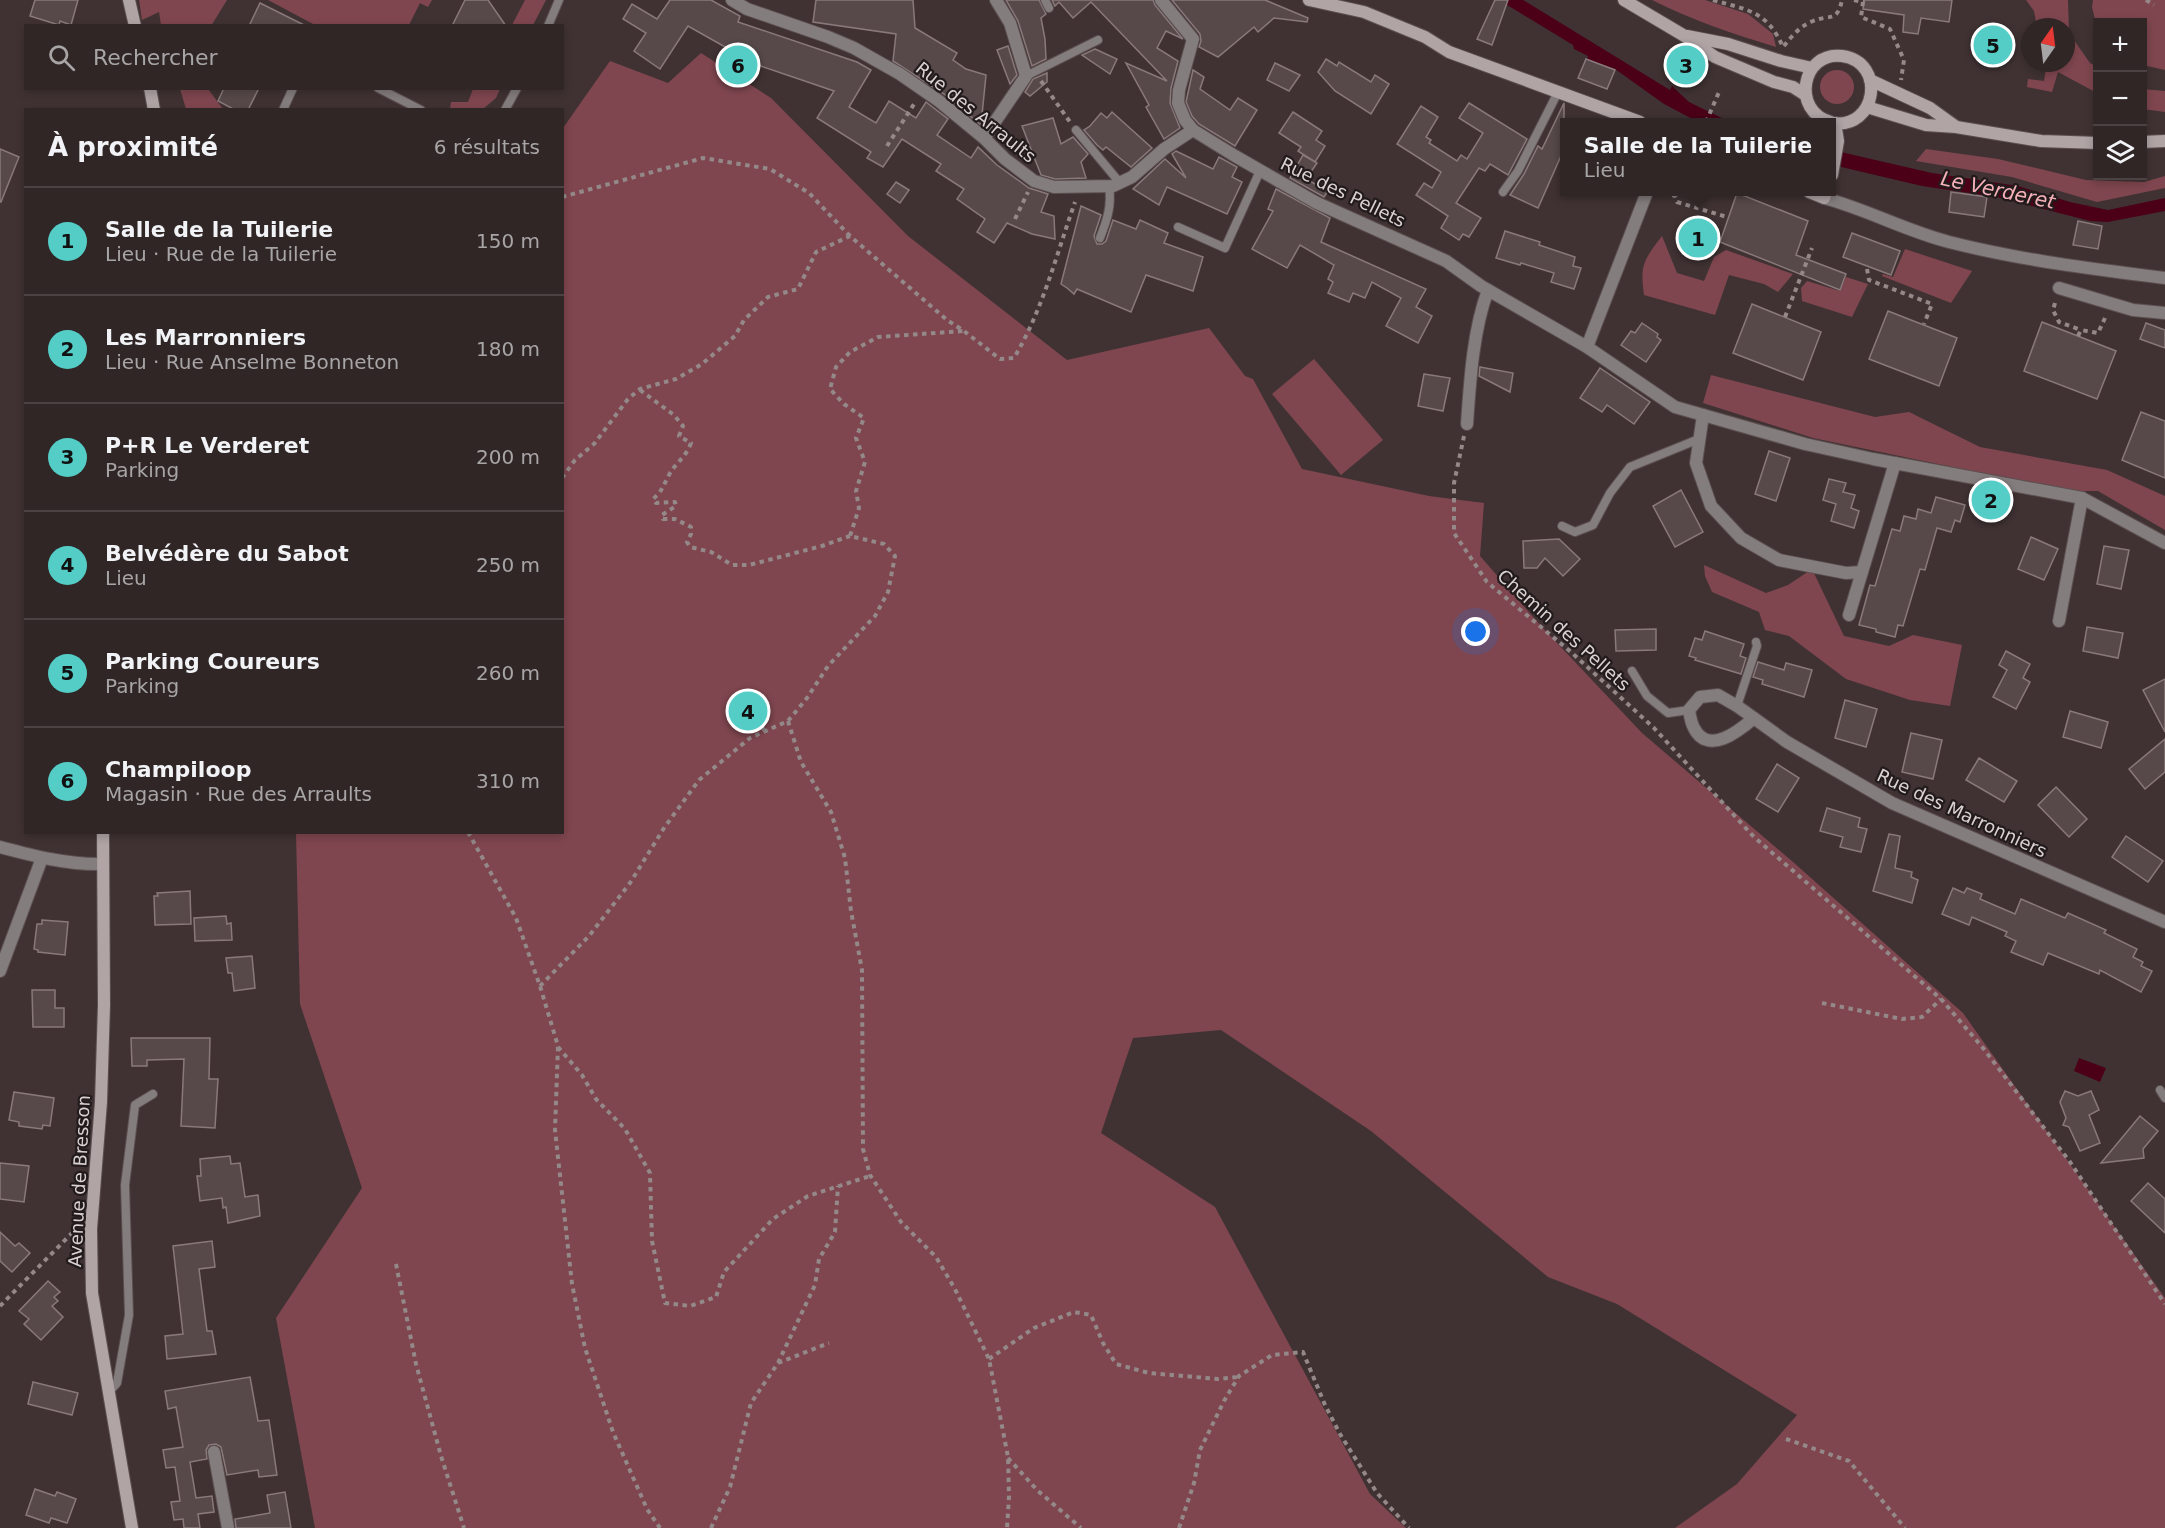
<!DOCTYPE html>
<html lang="fr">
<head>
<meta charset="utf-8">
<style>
  body { margin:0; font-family:"DejaVu Sans",sans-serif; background:#3c3232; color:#f1f3f6 }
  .controls { position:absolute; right:18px; top:18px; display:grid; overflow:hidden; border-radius:0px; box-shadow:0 3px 9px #0003 }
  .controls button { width:54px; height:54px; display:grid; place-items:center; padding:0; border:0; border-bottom:2px solid #4b4343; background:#302626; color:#f1f3f6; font:30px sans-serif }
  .compass { position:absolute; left:2021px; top:18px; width:54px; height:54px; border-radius:50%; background:#302626; box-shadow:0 3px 9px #0003; rotate:14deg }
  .you { position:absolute; left:1476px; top:632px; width:21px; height:21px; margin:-15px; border:4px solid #fff; border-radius:50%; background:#1a73e8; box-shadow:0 0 0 9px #1a73e833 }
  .badge { display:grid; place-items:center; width:39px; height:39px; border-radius:50%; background:#54cdc7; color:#111; font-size:20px; font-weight:700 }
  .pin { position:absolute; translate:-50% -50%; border:3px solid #fff; box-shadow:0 2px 6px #0006 }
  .popup { position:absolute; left:1560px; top:118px; width:276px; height:78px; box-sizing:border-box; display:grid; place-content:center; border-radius:0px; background:#302626; filter:drop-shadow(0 2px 4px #0005); font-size:20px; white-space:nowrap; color:#a8a5a7 }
  .popup b { font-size:22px; color:#f1f3f6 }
  .popup::after { content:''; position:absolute; left:50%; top:100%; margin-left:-12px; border:12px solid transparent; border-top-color:#302626 }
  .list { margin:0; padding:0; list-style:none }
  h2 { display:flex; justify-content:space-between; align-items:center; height:78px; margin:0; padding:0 24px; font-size:26px }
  h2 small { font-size:20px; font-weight:400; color:#a8a5a7 }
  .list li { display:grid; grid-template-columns:39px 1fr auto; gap:18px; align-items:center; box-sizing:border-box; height:108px; padding:0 24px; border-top:2px solid #4b4343 }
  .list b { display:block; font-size:22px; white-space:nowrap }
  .list p { margin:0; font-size:20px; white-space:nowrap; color:#a8a5a7 }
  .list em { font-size:20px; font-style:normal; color:#a8a5a7 }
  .icon { flex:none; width:33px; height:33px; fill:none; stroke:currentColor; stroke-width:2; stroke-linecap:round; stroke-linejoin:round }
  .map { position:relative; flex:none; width:2165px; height:1528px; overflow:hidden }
  .search { position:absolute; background:#302626; box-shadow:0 3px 9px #0003; left:24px; top:24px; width:540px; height:66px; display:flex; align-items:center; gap:15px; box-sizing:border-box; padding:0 21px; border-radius:0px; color:#a8a5a7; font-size:22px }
  .panel { position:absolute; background:#302626; box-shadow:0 3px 9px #0003; left:24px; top:108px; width:540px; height:726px; border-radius:0px }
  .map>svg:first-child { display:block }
  .green { fill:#7f464f }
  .water { fill:#4b0018 }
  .building { fill:#57494a; stroke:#89797a; stroke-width:1.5 }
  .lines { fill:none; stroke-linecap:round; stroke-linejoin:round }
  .lane-casing { stroke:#5c4f50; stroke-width:10 }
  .street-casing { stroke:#5c4f50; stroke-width:14 }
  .secondary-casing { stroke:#5c4f50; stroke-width:14 }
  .path { stroke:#948889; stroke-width:4; stroke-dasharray:4.5 4.5; stroke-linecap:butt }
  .lane { stroke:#847d7d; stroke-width:8 }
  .street { stroke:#847d7d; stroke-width:12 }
  .secondary { stroke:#b0a4a5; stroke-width:12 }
  .labels { text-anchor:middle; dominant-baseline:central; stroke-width:4.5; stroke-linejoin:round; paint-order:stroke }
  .street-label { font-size:18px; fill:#dad1d2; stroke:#221b1c }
  .water-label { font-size:20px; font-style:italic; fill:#f6b1ba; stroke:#221b1c }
</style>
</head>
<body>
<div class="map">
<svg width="2165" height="1528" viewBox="0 0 2165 1528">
  <rect width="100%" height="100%" fill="#403233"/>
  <g class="green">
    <path d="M139,0H227L211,26L161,25L159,12L142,20Z"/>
    <path d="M268,0H432L428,7L420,3L409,25H315Z"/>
    <path d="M525,0H546L533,25H512Z"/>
    <path d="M1652,0H1705L1748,14L1773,34L1776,47C1733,34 1692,20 1652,0Z"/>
    <path d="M2026,0H2068L2069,33L2090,63L2097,67V93L2058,72L2052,92L2027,87L2028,79L2044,81L2047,63H2066V27H2037L2034,11Z"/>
    <path d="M2093,0H2165V70L2143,65L2142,22H2098L2097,28L2092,7Z"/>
    <path d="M701,53L771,98L908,236L1067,360L1209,328L1245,376L1253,379L1302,469L1429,496L1484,503L1480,556L1542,627L1642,733L1793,862L1963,1013L2165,1298V1528H1675L1737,1484L1797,1415L1617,1304L1548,1277L1371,1131L1221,1030L1133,1038L1101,1133L1215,1207L1370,1494L1406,1528H315L276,1318L362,1188L300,1004L296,833L562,832L563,128L610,61L668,83Z"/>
    <circle cx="1837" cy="87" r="17"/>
    <path d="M180,89H208L223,109H186Z"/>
    <path d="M473,89H500L496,98L483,109H450L451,102H468Z"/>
    <path d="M2142,89L2165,91V112L2143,109Z"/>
    <path d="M1926,149L1998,159L2086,180L2144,182L2165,176V188L2097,202L2012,177L1916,161Z"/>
    <path d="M1662,236L1677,273L1704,281L1714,257L1726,250L1793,274L1778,292L1764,284L1729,275L1715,315L1644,295C1640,265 1643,261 1662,236Z"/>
    <path d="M1905,249L1972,271L1951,303L1882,276L1883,274L1893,277Z"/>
    <path d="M1846,277L1868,284L1852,317L1802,301L1801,288L1807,281L1840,291Z"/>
    <path d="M1314,359L1383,440L1341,475L1272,394Z"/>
    <path d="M1711,375L1875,417L1909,412L1980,447L2107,470L2165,496V530L2098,491H2067L1813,438L1703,403Z"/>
    <path d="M1704,565L1766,593L1788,585L1812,569L1844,636L1889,646L1913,635L1962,645L1950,706L1910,700L1846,679L1789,636L1765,630L1759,612L1712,592L1705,576Z"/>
  </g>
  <g class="water">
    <path d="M1499,0H1523L1670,90L1672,86L1689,102L1730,122H1698L1664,104L1615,69L1587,59L1588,56L1574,49L1573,45Z"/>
    <path d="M1832,150L1932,173L2018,186L2070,202L2108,210L2165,198V211L2108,222L2090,221L1997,197L1922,186L1837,166Z"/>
    <path d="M2079,1058L2106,1068L2100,1082L2074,1071Z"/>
  </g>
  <g class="building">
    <path d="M35,0H78L71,25L60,21L59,25L30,16Z"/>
    <path d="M465,0H488L506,26H452Z"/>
    <path d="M670,0H711L740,16L738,22L857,62L871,70L849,107L876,123L889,101L916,118L926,102L948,119L937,135L971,158L978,147L997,165L1029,188L1048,194L1041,212L1054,216L1055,239L1032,234L1007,223L994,243L977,232L985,219L957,199L964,189L936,171L941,164L902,139L883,167L867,158L871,152L817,118L834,91L749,62L750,61L688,26L660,69L634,51L646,33L623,19L632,4L657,19Z"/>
    <path d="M816,0H913L915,28L957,53L953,60L966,69L986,75L981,125L944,94L893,61L896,34L813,22Z"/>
    <path d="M1006,0H1039L1046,14L1041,18L1045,39L1046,59L1032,66L1018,21Z"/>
    <path d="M1052,0H1153L1155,5L1183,39L1166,31L1157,48L1178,61L1171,88L1170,103L1180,128L1164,139L1146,107L1149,105L1126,63L1167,81L1091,2L1073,18L1059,2L1055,6Z"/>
    <path d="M1172,0H1265L1308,18L1307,22L1274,18L1258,32L1254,27L1218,57L1199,47L1201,41L1200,34Z"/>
    <path d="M1495,0H1508L1492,45L1477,39Z"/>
    <path d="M1864,0H1952L1949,22L1921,18L1918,34L1903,32L1904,15L1863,9Z"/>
    <path d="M260,3L306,26H249Z"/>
    <path d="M1008,46L1017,75L1010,84L997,50Z"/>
    <path d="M1095,49L1117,59L1110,74L1082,55Z"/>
    <path d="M1326,59L1337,66L1339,62L1371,82L1375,75L1389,84L1371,114L1335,91L1318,72Z"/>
    <path d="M1586,59L1615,70L1607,89L1578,78Z"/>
    <path d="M1275,63L1300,75L1289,91L1267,80Z"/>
    <path d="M1193,70L1204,77L1200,89L1230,110L1238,98L1257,110L1235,146L1199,124L1192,116L1186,102Z"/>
    <path d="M1047,73V82L1030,96L1025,92L1033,79Z"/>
    <path d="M224,88H259L248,110H235L218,101Z"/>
    <path d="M1469,103L1527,139L1508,175L1490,164L1485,171L1479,168L1456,203L1481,218L1469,237L1463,234L1459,240L1441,228L1448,216L1416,195L1424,183L1432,188L1441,172L1397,144L1421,106L1438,117L1426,137L1431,140L1429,143L1457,161L1461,155L1467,159L1483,133L1459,118Z"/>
    <path d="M1564,103V149L1538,208L1510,195L1524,174L1538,146L1542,149Z"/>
    <path d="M1112,112L1152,148L1131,167L1106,147L1103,150L1097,145L1084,130L1090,126L1101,113L1107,118Z"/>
    <path d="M1293,112L1322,131L1316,140L1325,146L1315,162L1298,151L1301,147L1279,133Z"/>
    <path d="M1053,118L1061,144L1073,137L1088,154L1081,162L1086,178L1055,179L1041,175L1022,126Z"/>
    <path d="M0,149L19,157L1,202H0Z"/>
    <path d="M1176,151L1213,169L1219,157L1237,167L1232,177L1242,182L1227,214L1167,187L1159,205L1133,189L1165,159L1186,178L1172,154Z"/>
    <path d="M1303,155L1317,163L1306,179L1328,191L1324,197L1290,178Z"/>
    <path d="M896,182L909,190L900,203L887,194Z"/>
    <path d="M1276,189L1330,218L1321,242L1426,289L1416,307L1432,316L1418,343L1386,326L1401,298L1372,282L1365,298L1353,293L1349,302L1328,293L1333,282L1328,279L1334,265L1300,245L1287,268L1252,249L1273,211L1268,209Z"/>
    <path d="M1951,192L1987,197L1984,217L1949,212Z"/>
    <path d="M1737,193L1808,221L1796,255L1846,274L1840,290L1720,242Z"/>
    <path d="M1081,206L1101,215L1094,236L1097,244H1102L1106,241L1113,220L1136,229L1140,220L1168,233L1164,243L1203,257L1193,291L1146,275L1131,312L1077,289L1074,294L1067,288L1061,284Z"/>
    <path d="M2078,221L2102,226L2098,249L2073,245Z"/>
    <path d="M1703,223L1713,244L1693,254L1683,232Z"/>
    <path d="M1505,231L1540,242L1539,245L1575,257L1573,266L1581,268L1574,289L1551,282L1554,273L1521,263L1520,265L1496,258Z"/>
    <path d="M1852,233L1900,251L1891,275L1843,257Z"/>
    <path d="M1752,304L1821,332L1803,380L1733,353Z"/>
    <path d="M1888,311L1957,338L1939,386L1869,359Z"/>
    <path d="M2042,322L2116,351L2097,399L2024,371Z"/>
    <path d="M1642,323L1658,334L1657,337L1661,340L1646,362L1621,345L1631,331L1635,333Z"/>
    <path d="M2146,323L2165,330V348L2140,339Z"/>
    <path d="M1480,367L1513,373L1510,392L1479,376Z"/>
    <path d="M1600,368L1650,402L1634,424L1607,405L1602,412L1580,398Z"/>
    <path d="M1424,374L1450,378L1443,411L1418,406Z"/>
    <path d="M2141,412L2165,421V478L2122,460Z"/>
    <path d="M1769,451L1790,458L1776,501L1755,494Z"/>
    <path d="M1829,479L1846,483L1843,492L1855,495L1851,508L1859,511L1854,528L1831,521L1836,504L1823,500Z"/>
    <path d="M1681,490L1703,532L1675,547L1653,506Z"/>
    <path d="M1936,497L1965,505L1960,522L1955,520L1951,532L1937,528L1925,570L1920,569L1903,626L1898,625L1895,637L1876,632V629L1859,625L1870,585L1875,586L1892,529L1900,531L1904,516L1916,519L1918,509L1931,513Z"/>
    <path d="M2031,537L2058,549L2044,580L2018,569Z"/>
    <path d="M1559,539L1580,559L1563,576L1545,558L1537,568H1524L1523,541Z"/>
    <path d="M2104,546L2129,550L2121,589L2097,584Z"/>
    <path d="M2087,627L2123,633L2118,658L2083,651Z"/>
    <path d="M1656,629V650L1616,651L1615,630Z"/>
    <path d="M1705,631L1744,644L1740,656L1746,658L1741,674L1695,660L1696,658L1689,656L1695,638L1702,640Z"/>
    <path d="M2006,651L2030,664L2023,678L2030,682L2016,709L1993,697L2007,670L1999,665Z"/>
    <path d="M1758,662L1784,670L1786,663L1812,670L1804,697L1762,684L1763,680L1753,677Z"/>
    <path d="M2165,679V732L2143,690Z"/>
    <path d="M1845,700L1877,709L1866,747L1835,738Z"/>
    <path d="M2070,711L2108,722L2101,748L2063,737Z"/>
    <path d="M1911,733L1942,740L1933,779L1902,772Z"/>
    <path d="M2165,739V772L2145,789L2129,769Z"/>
    <path d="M1979,758L2017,781L2004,802L1966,780Z"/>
    <path d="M1777,764L1799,778L1778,812L1756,799Z"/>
    <path d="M2056,787L2087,819L2069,837L2038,805Z"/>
    <path d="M1827,808L1860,818L1858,827L1867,829L1861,852L1840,847L1843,837L1820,831Z"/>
    <path d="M1889,834L1900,836L1895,868L1912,872L1911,877L1918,880L1912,903L1873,891Z"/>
    <path d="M2126,836L2163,861L2148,882L2112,857Z"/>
    <path d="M1953,888L1964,893L1967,888L1982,894L1980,899L2015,914L2021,899L2065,918L2068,913L2106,930L2104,933L2137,949L2133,957L2143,962L2141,966L2152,971L2141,992L2100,970L2099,974L2048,953L2043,965L2011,952L2016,941L2005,936L2007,932L1972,917L1969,925L1942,914Z"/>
    <path d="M190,891L191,924L155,925L154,896H158L157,893Z"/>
    <path d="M226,916L227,924L231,923L232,940L195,941L194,918Z"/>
    <path d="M42,920L68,922L65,955L38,952V950L34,949L37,924H42Z"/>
    <path d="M252,956L255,988L234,991L232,973H228L226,958Z"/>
    <path d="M32,990H55V1008H64V1027H33Z"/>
    <path d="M131,1038H210L209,1079H218L215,1128L181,1126L184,1059L147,1060V1066H132Z"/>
    <path d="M2065,1091L2078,1096L2091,1091L2099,1110L2089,1115L2100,1143L2080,1151L2069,1127L2063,1125L2066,1118L2060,1102Z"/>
    <path d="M14,1092L54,1098L50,1126L43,1125L42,1129L19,1126V1122L9,1120Z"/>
    <path d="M2140,1116L2158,1131L2143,1149L2144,1158L2101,1163Z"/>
    <path d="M230,1156L231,1164L240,1163L245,1197L258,1195L260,1216L228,1223L226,1207L223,1208L222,1198L200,1201L197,1176H201L200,1159Z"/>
    <path d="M0,1163L29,1166L24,1202L0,1199Z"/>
    <path d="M2148,1183L2165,1199V1233L2131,1201Z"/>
    <path d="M0,1232L15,1246L19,1243L30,1253L12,1272L0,1261Z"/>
    <path d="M212,1241L215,1267L199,1269L207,1331H212L216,1354L167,1359L165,1336L183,1334L173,1246Z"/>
    <path d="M48,1281L60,1292L54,1297L58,1301L52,1306L63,1317L41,1340L24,1324L29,1319L19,1311Z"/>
    <path d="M250,1377L258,1421L269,1420L277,1475L259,1477L258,1470L227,1475L221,1447L216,1444L209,1445L206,1450L207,1459L190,1462L196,1498L212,1496L214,1512L198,1514L200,1528H184L183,1519L174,1520L171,1502L180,1501L175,1467L166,1468L163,1450L183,1447L176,1407L168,1409L165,1391Z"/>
    <path d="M33,1382L78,1393L72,1415L28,1404Z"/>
    <path d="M35,1489L55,1496L57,1492L76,1499L67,1523L51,1518L49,1523L26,1515Z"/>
    <path d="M285,1492L291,1528H236L235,1519L270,1513L267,1495Z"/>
  </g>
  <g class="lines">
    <defs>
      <g id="lane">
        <path d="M1045,0L1049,8"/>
        <path d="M548,26L559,0"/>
        <path d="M1026,76L1098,40"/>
        <path d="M378,88L421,110"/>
        <path d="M283,110L293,88"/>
        <path d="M505,110L517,88"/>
        <path d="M1076,130L1120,183"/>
        <path d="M1503,192L1518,171L1557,94"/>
        <path d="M1178,227L1225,248L1260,171"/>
        <path d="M1100,238C1107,220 1112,206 1109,186"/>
        <path d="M1562,526L1575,532L1593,525L1610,493L1630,467L1699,439"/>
        <path d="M1632,671L1647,696L1668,713L1689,710"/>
        <path d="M1737,706L1757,646L1756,642"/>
        <path d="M2160,1090L2165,1098"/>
        <path d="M108,1393L117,1383L129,1315L125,1185L135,1105L153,1094"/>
      </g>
      <g id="street">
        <path d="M732,0L747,9L828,37L854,48L900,74L939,101L984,138L1005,159L1034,181L1054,187L1113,186L1132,177L1164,149L1193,130"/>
        <path d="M1161,0L1193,39L1179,90L1178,103L1185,120L1193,130L1235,156L1317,203L1446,261L1481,286L1587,347L1675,407L1805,444L1873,459L2082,498L2165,543"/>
        <path d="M984,138L1026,76L1010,23L996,0"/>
        <path d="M1824,198C1866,209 1906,231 1949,242C2020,260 2092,269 2165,278"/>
        <path d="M2059,288L2133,310L2165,313"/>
        <path d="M1587,347L1647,192"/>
        <path d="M1703,415L1696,463L1711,506L1741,538L1779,560L1846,573L1862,572"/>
        <path d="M1467,424C1470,381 1473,330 1488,290"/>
        <path d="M1849,615L1895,463"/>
        <path d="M2059,621L2082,498"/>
        <path d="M1754,718C1739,731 1708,756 1694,728C1691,723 1690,716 1689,710L1700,697L1718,695L1737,706L1787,742L1892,803L2165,922"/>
        <path d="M0,847C34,856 68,865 103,864"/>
        <path d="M0,971L42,858"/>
        <path d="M214,1452L228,1528"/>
      </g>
      <g id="secondary">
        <path d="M129,0L135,26"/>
        <path d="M1309,0L1364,12L1425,37L1449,52L1640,122"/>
        <path d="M1624,0L1683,35L1715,57L1774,82L1793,87L1804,94"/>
        <path d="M1687,36L1728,44L1781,61L1812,68"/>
        <path d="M1870,80L1930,108L1955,126"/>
        <path d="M150,88L154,110"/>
        <path d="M1867,107L1926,125L1956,127L2041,141L2098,143"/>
        <path d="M1831,122C1791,112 1801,51 1842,56C1887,62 1877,130 1832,123"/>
        <path d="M2142,142L2165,141"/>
        <path d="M1832,175L1838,141L1835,123"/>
        <path d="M1809,192L1824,198L1826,192"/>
        <path d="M103,832L104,1005L101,1102L91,1229L92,1293L132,1528"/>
      </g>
    </defs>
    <use href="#lane" class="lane-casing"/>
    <use href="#street" class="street-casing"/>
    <use href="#secondary" class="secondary-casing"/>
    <g class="path">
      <path d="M1713,0C1748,10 1767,11 1783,47C1792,36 1800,26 1813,21C1830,14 1837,23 1842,0"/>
      <path d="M1854,0L1863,2L1861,17L1890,29L1904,60L1901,80"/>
      <path d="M2146,0L2154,5"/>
      <path d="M1041,81L1070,122"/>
      <path d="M1706,122L1719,92"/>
      <path d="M887,146L916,101"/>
      <path d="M1664,192L1675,196L1677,202L1727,217"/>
      <path d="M562,197L703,158L770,169L809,193L850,236"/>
      <path d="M1015,219L1028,192"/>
      <path d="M1867,269L1869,280L1932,304L1924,324"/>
      <path d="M2055,303L2053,310L2059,322L2081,330"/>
      <path d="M1785,317L1812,248"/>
      <path d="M2078,336L2081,330L2098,333L2105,318"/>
      <path d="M640,390L674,415L683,426L679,436L691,443C685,459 675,463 669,475C663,486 663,490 653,499L656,503L675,502L676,506L662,515L663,519H675L691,527V534L687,542L690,547L711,552L732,565H749L822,546L850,536"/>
      <path d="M1464,436L1454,483V533L1487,582L1571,652L1654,728L1754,837L1941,999L1983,1048L2070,1162L2165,1304"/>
      <path d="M562,478L575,460L594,444L628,399L640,389L676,379L702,364L735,336L744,320L768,297L798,289L816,252L850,236L947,320L964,331L1000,359L1014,358C1043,309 1056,256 1075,202"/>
      <path d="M750,714L765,731"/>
      <path d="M788,721L801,762L831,812L845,858L851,911L862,970L863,1149L870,1175L901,1222L936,1257L955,1289L989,1359L1008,1457L1009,1497L1007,1528"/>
      <path d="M468,832L516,918L540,986L558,1046L555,1130L572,1284L585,1348L613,1432L647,1509L660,1528"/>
      <path d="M540,986L589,936L630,883L664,828L699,780L750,738L788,721L807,698L828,666L875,616L888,592L895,556L884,544L850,536L859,508L856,491L865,462L856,438L864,418L844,404L830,389L836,367L850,352L878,337L964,331"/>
      <path d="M1822,1003L1902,1019L1922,1017L1941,999"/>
      <path d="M558,1047L582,1075L596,1099L625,1129L650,1173L652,1241L665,1303L690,1306L716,1297L724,1272L773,1219L808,1196L870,1176"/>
      <path d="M396,1264L416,1364L441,1456L464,1528"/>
      <path d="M0,1306L73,1232L78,1231"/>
      <path d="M989,1359L1034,1328L1074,1312L1091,1315L1103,1343L1116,1364L1149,1373L1218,1379L1238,1377"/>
      <path d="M778,1363L829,1343"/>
      <path d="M1786,1439L1849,1461L1905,1528"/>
      <path d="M1008,1458L1037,1490L1081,1528"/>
      <path d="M711,1528L730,1487L751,1403L778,1363L815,1285L819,1259L835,1232L838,1186"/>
      <path d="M1179,1528L1194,1483L1200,1450L1224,1401L1239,1376L1272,1355L1303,1352L1325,1405L1340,1434L1377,1493L1409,1528"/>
    </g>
    <use href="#lane" class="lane"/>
    <use href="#street" class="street"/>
    <use href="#secondary" class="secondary"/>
  </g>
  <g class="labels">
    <g class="street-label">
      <text transform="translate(976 112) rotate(39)">Rue des Arraults</text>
      <text transform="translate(1343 192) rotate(26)">Rue des Pellets</text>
      <text transform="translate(1564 630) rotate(42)">Chemin des Pellets</text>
      <text transform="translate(1962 813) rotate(25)">Rue des Marronniers</text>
      <text transform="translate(79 1181) rotate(-87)">Avenue de Bresson</text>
    </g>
    <g class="water-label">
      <text transform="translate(1998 190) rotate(12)">Le Verderet</text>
    </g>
  </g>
</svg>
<div class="controls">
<button>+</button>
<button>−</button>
<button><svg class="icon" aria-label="layers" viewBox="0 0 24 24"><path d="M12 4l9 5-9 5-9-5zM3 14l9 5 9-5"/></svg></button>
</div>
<svg class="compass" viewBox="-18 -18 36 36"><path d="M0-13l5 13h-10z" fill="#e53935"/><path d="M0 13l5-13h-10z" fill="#a8a5a7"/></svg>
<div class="you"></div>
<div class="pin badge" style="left:1698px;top:238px">1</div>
<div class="popup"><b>Salle de la Tuilerie</b>Lieu</div>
<div class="pin badge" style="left:1991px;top:500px">2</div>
<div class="pin badge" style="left:1686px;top:65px">3</div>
<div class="pin badge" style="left:748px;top:711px">4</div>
<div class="pin badge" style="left:1993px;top:45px">5</div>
<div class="pin badge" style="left:738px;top:65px">6</div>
<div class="search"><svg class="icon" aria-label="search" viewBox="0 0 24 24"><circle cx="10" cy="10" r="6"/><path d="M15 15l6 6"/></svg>Rechercher</div>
<section class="panel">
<h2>À proximité<small>6 résultats</small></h2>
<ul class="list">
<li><span class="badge">1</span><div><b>Salle de la Tuilerie</b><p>Lieu · Rue de la Tuilerie</p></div><em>150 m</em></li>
<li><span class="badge">2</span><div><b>Les Marronniers</b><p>Lieu · Rue Anselme Bonneton</p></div><em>180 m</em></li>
<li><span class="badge">3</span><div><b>P+R Le Verderet</b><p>Parking</p></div><em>200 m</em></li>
<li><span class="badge">4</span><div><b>Belvédère du Sabot</b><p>Lieu</p></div><em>250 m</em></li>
<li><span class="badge">5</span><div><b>Parking Coureurs</b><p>Parking</p></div><em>260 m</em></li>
<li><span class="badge">6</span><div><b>Champiloop</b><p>Magasin · Rue des Arraults</p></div><em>310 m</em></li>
</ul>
</section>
</div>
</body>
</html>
